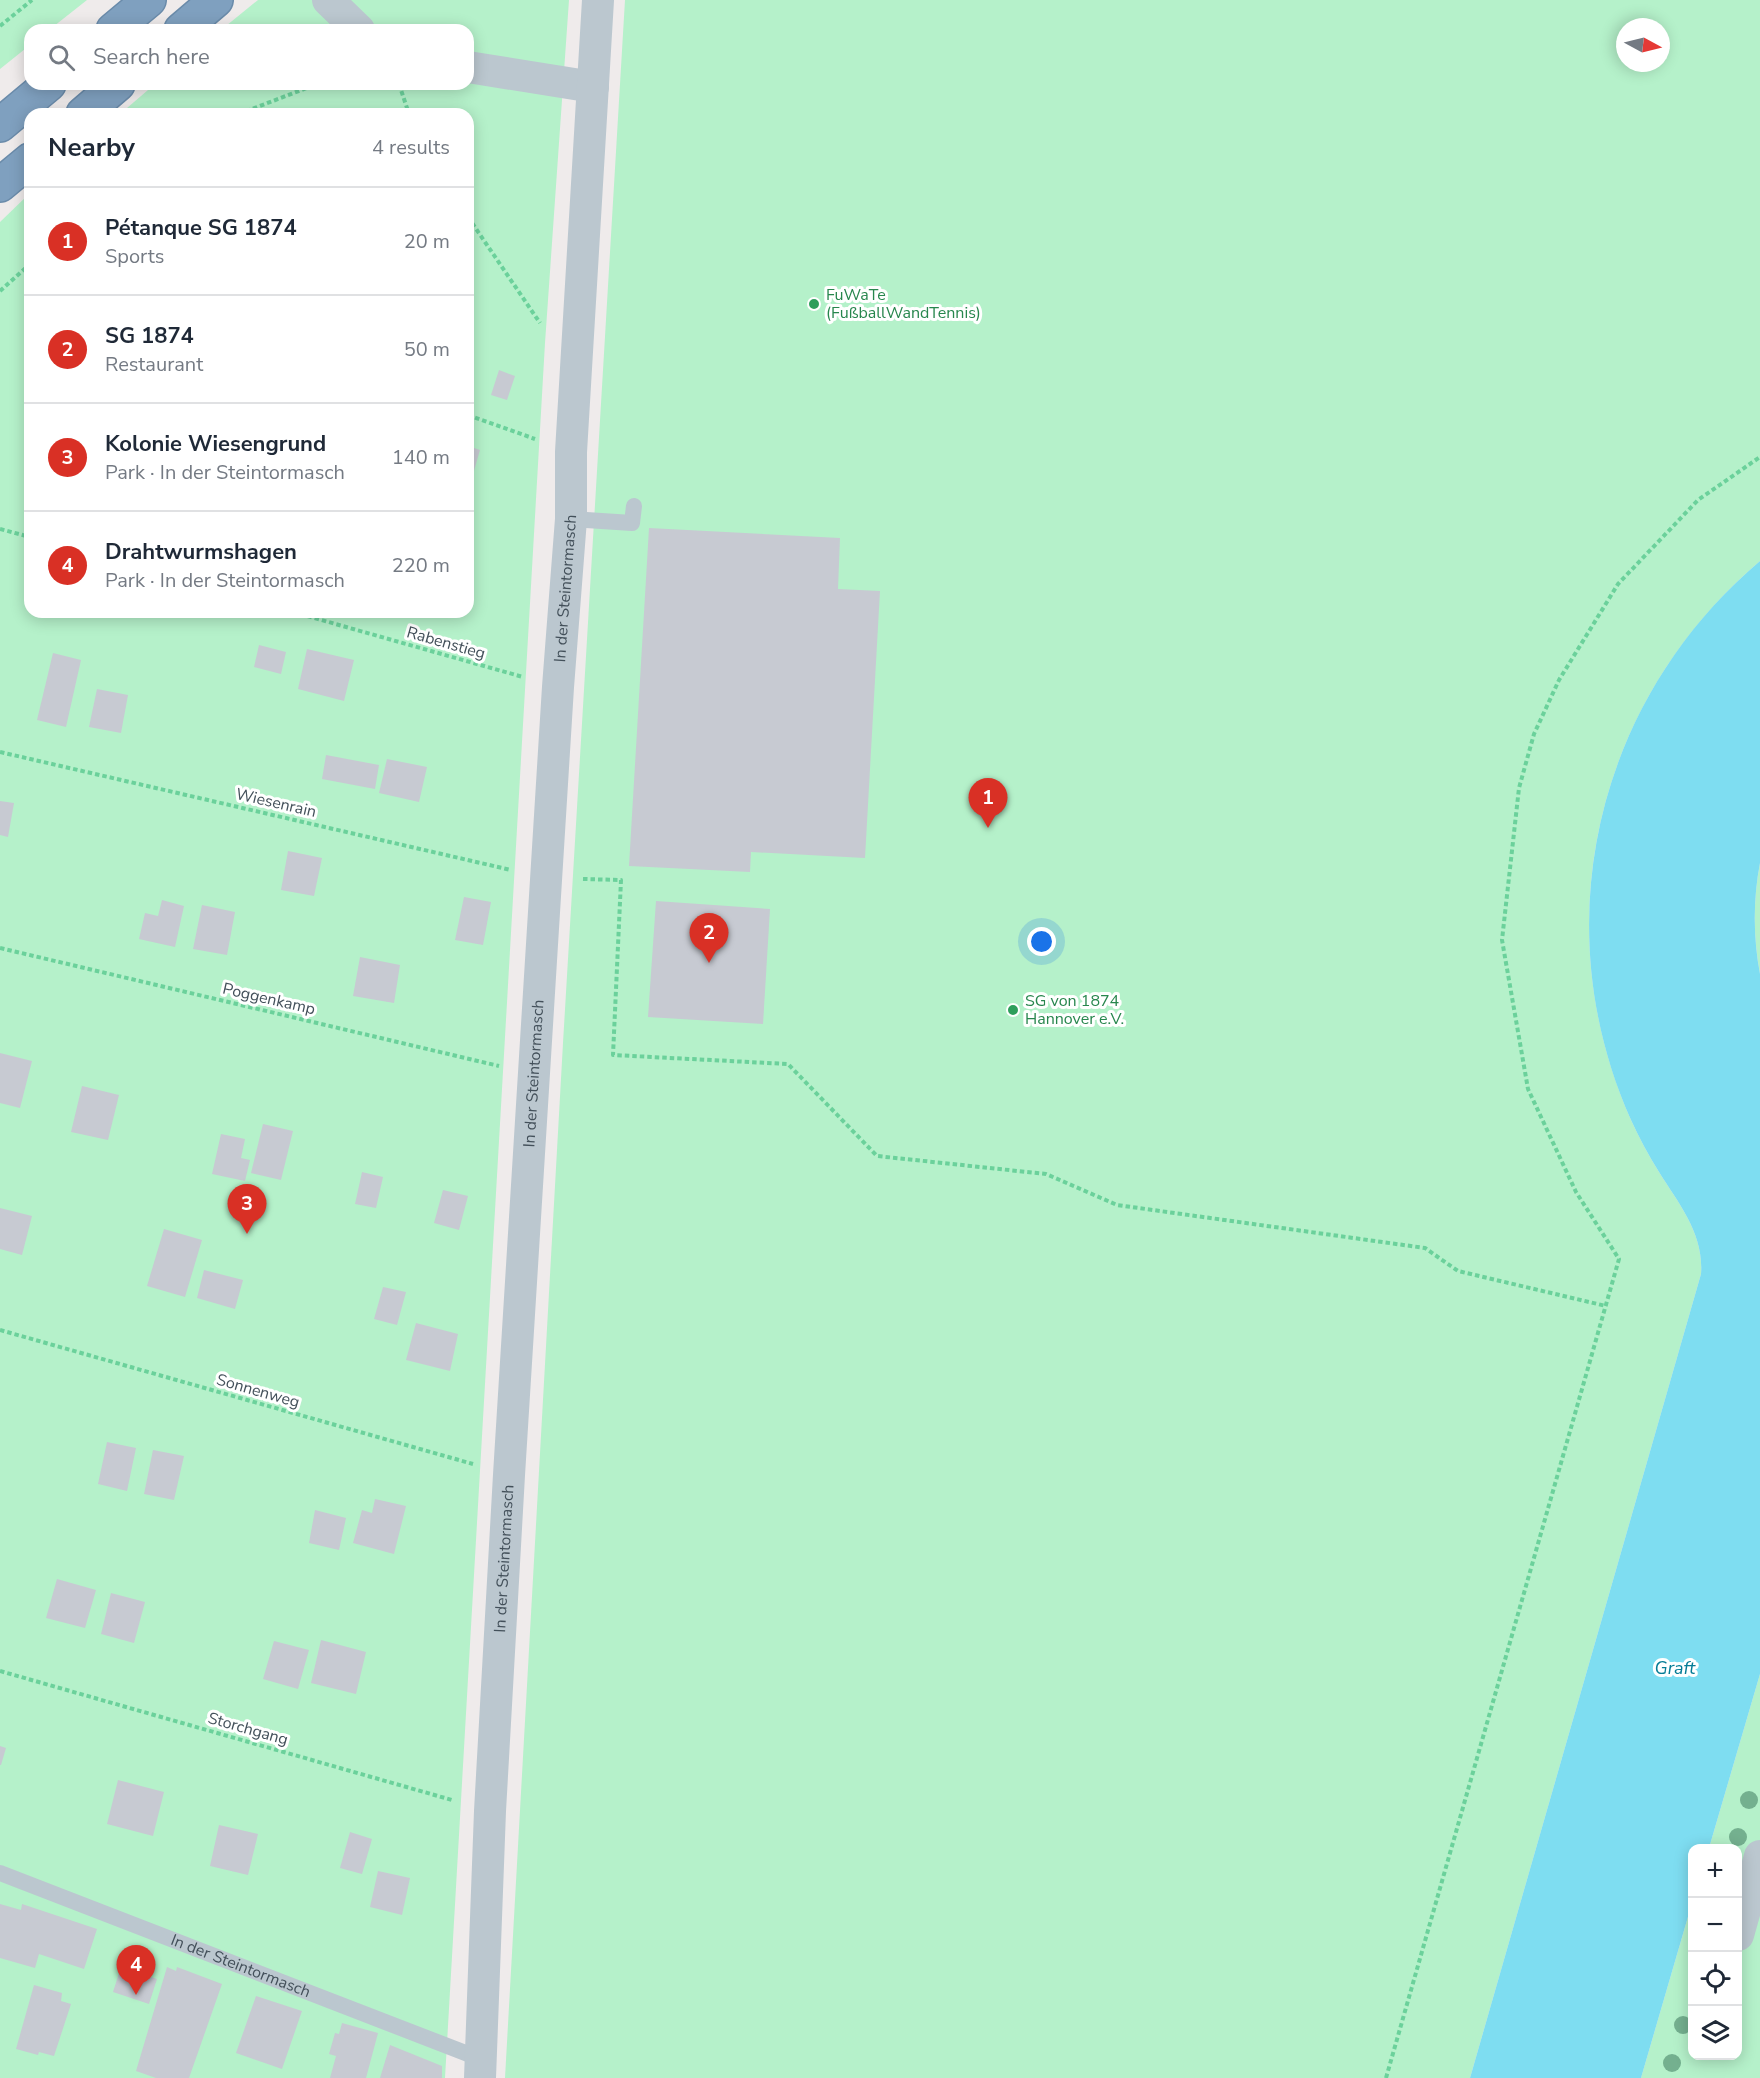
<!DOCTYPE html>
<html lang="en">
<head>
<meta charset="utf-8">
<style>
  body { margin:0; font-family:"Nunito Sans",sans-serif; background:#f2f2f3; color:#1f2937 }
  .controls { position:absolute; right:18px; bottom:18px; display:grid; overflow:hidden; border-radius:12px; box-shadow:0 3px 15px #0003 }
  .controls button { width:54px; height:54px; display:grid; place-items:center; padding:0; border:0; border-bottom:2px solid #e0e1e3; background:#fff; color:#1f2937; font:30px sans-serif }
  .compass { position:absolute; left:1616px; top:18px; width:54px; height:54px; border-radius:50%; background:#fff; box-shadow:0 3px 15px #0003; rotate:97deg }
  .you { position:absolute; left:1042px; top:942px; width:21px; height:21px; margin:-15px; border:4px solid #fff; border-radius:50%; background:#1a73e8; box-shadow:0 0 0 9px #1a73e833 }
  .badge { display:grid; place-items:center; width:39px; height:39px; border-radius:50%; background:#d93025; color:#fff; font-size:20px; font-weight:700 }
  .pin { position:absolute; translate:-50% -50px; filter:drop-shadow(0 2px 3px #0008) }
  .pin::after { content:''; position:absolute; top:32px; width:21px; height:18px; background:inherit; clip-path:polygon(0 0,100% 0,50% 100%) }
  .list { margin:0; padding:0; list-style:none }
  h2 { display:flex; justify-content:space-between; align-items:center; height:78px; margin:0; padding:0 24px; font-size:26px }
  h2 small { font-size:20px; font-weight:400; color:#747a83 }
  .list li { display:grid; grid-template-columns:39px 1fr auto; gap:18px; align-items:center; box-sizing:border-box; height:108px; padding:0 24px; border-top:2px solid #e0e1e3 }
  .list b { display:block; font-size:22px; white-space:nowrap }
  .list p { margin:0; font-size:20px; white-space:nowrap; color:#747a83 }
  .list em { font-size:20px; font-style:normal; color:#747a83 }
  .icon { flex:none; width:33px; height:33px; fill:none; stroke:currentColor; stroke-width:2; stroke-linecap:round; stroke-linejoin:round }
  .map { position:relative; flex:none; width:1760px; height:2078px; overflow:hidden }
  .search { position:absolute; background:#fff; box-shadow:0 3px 15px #0003; left:24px; top:24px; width:450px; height:66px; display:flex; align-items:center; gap:15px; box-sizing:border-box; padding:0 21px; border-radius:18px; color:#747a83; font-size:22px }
  .panel { position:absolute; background:#fff; box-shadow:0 3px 15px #0003; left:24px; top:108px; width:450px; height:510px; border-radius:18px }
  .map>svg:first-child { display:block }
  .green { fill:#b5f1ca; fill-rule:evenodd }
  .water { fill:#7eddf1 }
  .building { fill:#c7cad2 }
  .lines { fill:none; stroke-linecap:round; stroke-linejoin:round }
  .highway-casing { stroke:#6a8baa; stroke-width:36 }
  .path { stroke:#6bd19b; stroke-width:4; stroke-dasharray:4.5 3; stroke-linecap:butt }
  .lane { stroke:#bbc7cf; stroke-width:16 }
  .street { stroke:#bbc7cf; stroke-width:32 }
  .highway { stroke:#7fa0bf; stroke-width:33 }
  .tree { fill:#74b08f }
  .leisure-dot { fill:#2e9e5b; stroke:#fff; stroke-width:2 }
  .labels { text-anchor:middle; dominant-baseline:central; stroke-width:6; stroke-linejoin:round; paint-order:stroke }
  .leisure-label { font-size:16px; fill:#27864d; stroke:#fff; text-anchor:start }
  .street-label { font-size:16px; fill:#43505a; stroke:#fff }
  .water-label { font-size:18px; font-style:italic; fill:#057c96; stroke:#fff }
</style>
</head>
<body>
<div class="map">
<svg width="1760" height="2078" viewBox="0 0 1760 2078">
  <rect width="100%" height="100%" fill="#efebeb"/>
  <g class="green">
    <path d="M0,0H87L49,30H30V45L0,69Z"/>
    <path d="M258,0H569L545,343L445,2078H0V222L30,193V612H468V114H120L155,84H468V30H221Z"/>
    <path d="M625,0H1760V561C1597,700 1543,922 1631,1120C1639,1137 1648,1155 1659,1172C1679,1204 1704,1234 1701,1274L1470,2078H505L563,1043ZM1625,27H1661V63H1625Z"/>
    <path d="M1760,863V974C1753,937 1753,899 1760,863Z"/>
    <path d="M1760,1674V2078H1641L1692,1903V2056H1738V1848H1709Z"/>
  </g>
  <path class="water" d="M1760,561V863C1753,899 1753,937 1760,974V1674L1709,1848H1692V1903L1641,2078H1470L1701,1274C1704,1234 1679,1204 1659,1172C1648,1155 1639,1137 1631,1120C1543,923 1597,699 1760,561Z"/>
  <g class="building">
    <path d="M499,370L515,376L507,400L491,395Z"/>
    <path d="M468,446L480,450L471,481L468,480Z"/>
    <path d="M649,528L840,538L838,589L880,591L865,858L751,852L750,872L629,866Z"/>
    <path d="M259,645L286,652L281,674L254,667Z"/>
    <path d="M307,649L354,660L344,701L298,689Z"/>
    <path d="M53,653L81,660L66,727L37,720Z"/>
    <path d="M97,689L128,695L121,733L89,727Z"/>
    <path d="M326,755L379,765L375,789L322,779Z"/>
    <path d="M387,759L427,767L419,802L379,793Z"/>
    <path d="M0,801L14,803L8,837L0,835Z"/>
    <path d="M288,851L322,858L314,896L281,890Z"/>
    <path d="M464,897L491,902L483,945L455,940Z"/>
    <path d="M162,900L184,906L175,947L139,939L145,913L158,916Z"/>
    <path d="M656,901L770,909L763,1024L648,1017Z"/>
    <path d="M202,905L235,912L227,955L193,949Z"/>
    <path d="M360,957L400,965L394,1003L353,996Z"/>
    <path d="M0,1053L32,1061L20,1108L0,1103Z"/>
    <path d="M82,1086L119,1095L108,1140L71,1132Z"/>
    <path d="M263,1124L293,1131L281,1180L251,1173Z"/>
    <path d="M221,1134L245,1139L241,1158L250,1160L245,1181L212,1174Z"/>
    <path d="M362,1172L383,1177L376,1208L355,1204Z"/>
    <path d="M443,1190L468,1196L459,1230L434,1223Z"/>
    <path d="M0,1208L32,1216L22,1255L0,1249Z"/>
    <path d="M164,1229L202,1240L185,1297L147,1286Z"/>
    <path d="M204,1270L243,1280L235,1309L197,1298Z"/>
    <path d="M383,1287L406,1292L397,1325L374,1319Z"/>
    <path d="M416,1323L458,1334L450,1371L406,1360Z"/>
    <path d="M107,1442L136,1448L127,1491L98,1484Z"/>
    <path d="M153,1450L184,1456L174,1500L144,1494Z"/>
    <path d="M375,1499L406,1506L394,1554L353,1543L362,1510L372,1513Z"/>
    <path d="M315,1510L346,1518L339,1550L309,1543Z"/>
    <path d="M57,1579L96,1590L85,1628L46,1618Z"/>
    <path d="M111,1593L145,1602L134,1643L101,1634Z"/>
    <path d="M321,1640L366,1652L356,1694L311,1683Z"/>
    <path d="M274,1641L309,1650L298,1689L263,1679Z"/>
    <path d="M0,1746L6,1748L1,1765H0Z"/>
    <path d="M118,1780L164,1792L153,1836L107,1824Z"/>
    <path d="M219,1825L258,1834L248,1875L210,1866Z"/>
    <path d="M350,1832L372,1839L362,1874L340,1868Z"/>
    <path d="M378,1871L410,1878L402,1915L370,1907Z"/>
    <path d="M0,1904L21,1910L22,1904L97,1929L84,1969L39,1954L35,1968L0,1958Z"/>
    <path d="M121,1967L157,1979L149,2004L113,1992Z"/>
    <path d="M167,1967L176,1971L177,1967L222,1984L189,2078H156L136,2071Z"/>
    <path d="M34,1985L62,1993L61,2001L71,2004L54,2056L39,2052L38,2055L16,2049Z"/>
    <path d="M256,1996L302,2011L282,2069L236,2053Z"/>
    <path d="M342,2023L378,2033L366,2078H330L336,2056L329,2054L335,2033L339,2034Z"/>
    <path d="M390,2045L442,2066V2078H380Z"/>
  </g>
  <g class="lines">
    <defs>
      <g id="highway">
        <path d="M113,30L149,0"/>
        <path d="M181,30L216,0"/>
        <path d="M83,114L118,84"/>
        <path d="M0,125L49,84"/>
        <path d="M0,185L30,160"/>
      </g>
    </defs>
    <use href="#highway" class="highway-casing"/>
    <g class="path">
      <path d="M0,26L32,0"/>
      <path d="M399,84L409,114"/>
      <path d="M239,114L317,84"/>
      <path d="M468,217L540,323"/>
      <path d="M0,291L30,264"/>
      <path d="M468,415L535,439"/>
      <path d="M0,529L30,537"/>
      <path d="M293,612L523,677"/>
      <path d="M0,752L511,870"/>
      <path d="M583,879L621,880L613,1055L788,1064L877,1156L1046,1174L1117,1205L1425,1248L1458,1271L1606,1306"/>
      <path d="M0,948L499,1066"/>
      <path d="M0,1330L473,1464"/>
      <path d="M0,1671L452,1800"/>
      <path d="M1386,2078L1619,1259L1576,1192L1528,1089L1502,940L1519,788L1534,734L1559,680L1618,584L1698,500L1760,457"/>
    </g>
    <g class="lane">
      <path d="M571,519L632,523L634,506"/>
      <path id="s1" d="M0,1873L481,2059"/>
    </g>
    <g class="street">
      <path d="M328,0L359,30"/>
      <path d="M468,67L593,87"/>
      <path d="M1738,1935L1760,1856"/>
      <path id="s2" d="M480,2078L490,1811L509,1475L558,687L571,519V452L598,0"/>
    </g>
    <use href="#highway" class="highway"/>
  </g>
  <g class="tree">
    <circle cx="1749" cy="1800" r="9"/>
    <circle cx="1738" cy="1837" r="9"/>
    <circle cx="1683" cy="2025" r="9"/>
    <circle cx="1672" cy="2063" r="9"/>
  </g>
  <g class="leisure-dot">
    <circle cx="814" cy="304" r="6"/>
    <circle cx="1013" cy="1010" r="6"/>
  </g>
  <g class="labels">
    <g class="leisure-label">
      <text x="826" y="295">FuWaTe<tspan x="826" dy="18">(FußballWandTennis)</tspan></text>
      <text x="1025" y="1001">SG von 1874<tspan x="1025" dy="18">Hannover e.V.</tspan></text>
    </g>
    <g class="street-label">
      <text stroke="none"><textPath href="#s2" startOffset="1492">In der Steintormasch</textPath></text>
      <text transform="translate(446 643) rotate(16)">Rabenstieg</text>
      <text transform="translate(276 803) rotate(13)">Wiesenrain</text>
      <text transform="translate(269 999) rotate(13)">Poggenkamp</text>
      <text stroke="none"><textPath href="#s2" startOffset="1006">In der Steintormasch</textPath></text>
      <text transform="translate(258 1391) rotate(16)">Sonnenweg</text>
      <text stroke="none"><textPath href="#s2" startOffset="520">In der Steintormasch</textPath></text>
      <text transform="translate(248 1729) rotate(16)">Storchgang</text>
      <text stroke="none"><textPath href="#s1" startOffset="258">In der Steintormasch</textPath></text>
    </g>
    <g class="water-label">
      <text x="1675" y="1668">Graft</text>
    </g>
  </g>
</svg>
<div class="controls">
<button>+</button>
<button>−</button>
<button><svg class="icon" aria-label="locate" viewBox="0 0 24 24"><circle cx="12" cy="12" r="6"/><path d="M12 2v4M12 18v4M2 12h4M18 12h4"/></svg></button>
<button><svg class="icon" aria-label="layers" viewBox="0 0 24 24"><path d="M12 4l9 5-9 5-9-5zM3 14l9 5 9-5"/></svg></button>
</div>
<svg class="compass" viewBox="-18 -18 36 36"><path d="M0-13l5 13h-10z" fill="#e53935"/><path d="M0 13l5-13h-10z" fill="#747a83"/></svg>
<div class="you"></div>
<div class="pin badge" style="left:988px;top:828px">1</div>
<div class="pin badge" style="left:709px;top:963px">2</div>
<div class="pin badge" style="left:247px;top:1234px">3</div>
<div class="pin badge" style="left:136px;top:1995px">4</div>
<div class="search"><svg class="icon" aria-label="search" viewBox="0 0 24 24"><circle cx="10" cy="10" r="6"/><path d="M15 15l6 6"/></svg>Search here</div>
<section class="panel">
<h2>Nearby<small>4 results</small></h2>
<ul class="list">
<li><span class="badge">1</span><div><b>Pétanque SG 1874</b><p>Sports</p></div><em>20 m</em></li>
<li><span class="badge">2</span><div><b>SG 1874</b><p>Restaurant</p></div><em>50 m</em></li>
<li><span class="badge">3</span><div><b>Kolonie Wiesengrund</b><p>Park · In der Steintormasch</p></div><em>140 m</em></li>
<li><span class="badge">4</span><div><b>Drahtwurmshagen</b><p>Park · In der Steintormasch</p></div><em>220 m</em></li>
</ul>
</section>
</div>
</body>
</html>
